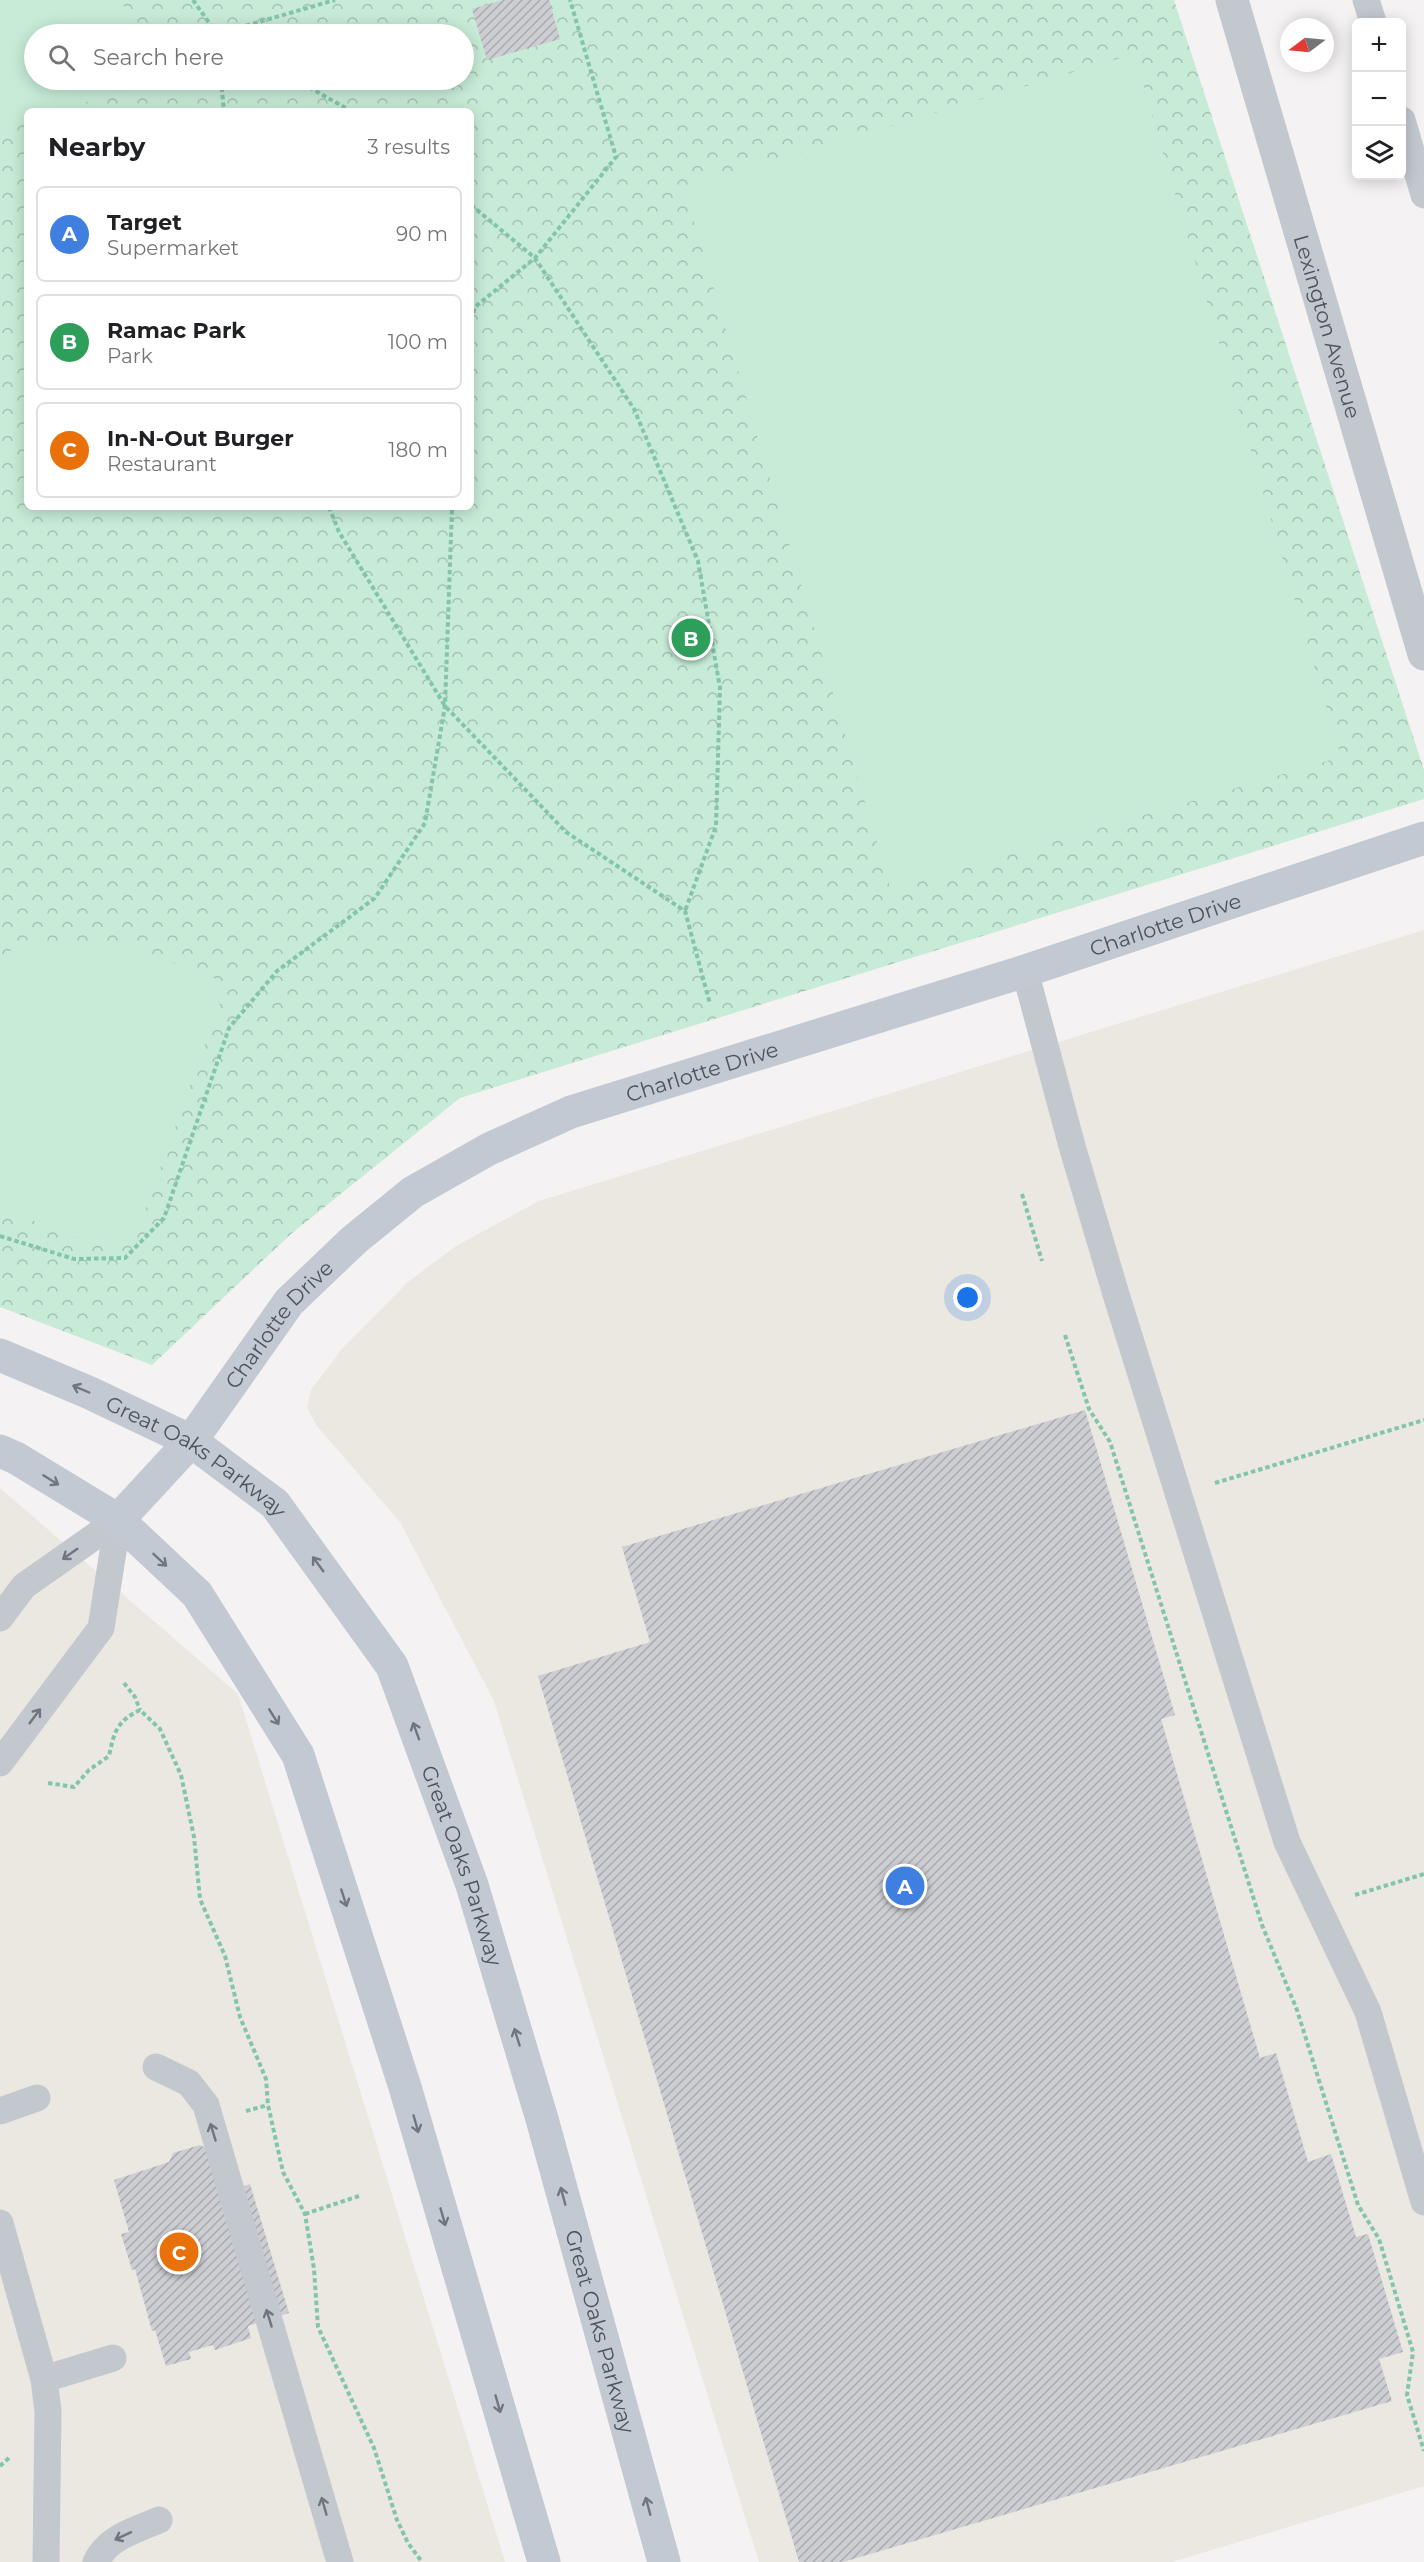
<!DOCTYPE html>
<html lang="en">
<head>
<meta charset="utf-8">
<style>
  body { margin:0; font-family:Montserrat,sans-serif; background:#f6f6f6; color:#202124 }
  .controls { position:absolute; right:18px; top:18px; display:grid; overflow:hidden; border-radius:9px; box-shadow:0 3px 15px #0003 }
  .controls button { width:54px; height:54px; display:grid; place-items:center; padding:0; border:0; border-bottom:2px solid #e0e0e0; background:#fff; color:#202124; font:30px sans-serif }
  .compass { position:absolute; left:1280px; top:18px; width:54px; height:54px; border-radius:50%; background:#fff; box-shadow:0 3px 15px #0003; rotate:254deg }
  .you { position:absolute; left:968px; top:1298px; width:21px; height:21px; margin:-15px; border:4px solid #fff; border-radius:50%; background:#1a73e8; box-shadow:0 0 0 9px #1a73e833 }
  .badge { display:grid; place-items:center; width:39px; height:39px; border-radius:50%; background:#db2777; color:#fff; font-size:20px; font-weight:700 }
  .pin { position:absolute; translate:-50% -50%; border:3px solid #fff; box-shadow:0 2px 6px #0006 }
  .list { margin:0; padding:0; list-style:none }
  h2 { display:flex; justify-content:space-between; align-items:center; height:78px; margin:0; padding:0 24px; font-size:26px }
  h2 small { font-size:20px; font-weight:400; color:#757577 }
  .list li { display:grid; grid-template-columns:39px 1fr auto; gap:18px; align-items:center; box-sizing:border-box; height:96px; margin:0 12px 12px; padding:0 12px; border:2px solid #e0e0e0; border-radius:9px }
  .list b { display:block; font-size:22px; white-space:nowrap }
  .list p { margin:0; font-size:20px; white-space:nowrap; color:#757577 }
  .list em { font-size:20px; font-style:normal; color:#757577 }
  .icon { flex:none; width:33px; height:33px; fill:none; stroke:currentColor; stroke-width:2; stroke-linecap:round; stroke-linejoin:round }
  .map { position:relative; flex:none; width:1424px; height:2562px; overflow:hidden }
  .search { position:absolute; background:#fff; box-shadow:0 3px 15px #0003; left:24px; top:24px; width:450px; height:66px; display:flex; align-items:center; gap:15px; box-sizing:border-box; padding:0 21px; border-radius:33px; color:#757577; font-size:22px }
  .panel { position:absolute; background:#fff; box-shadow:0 3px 15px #0003; left:24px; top:108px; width:450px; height:402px; border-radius:9px }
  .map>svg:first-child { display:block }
  .commercial { fill:#eae8e0 }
  .park { fill:url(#park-crowns); fill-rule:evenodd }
  .pitch { fill:#c7ebd7 }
  .building { fill:url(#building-hatch) }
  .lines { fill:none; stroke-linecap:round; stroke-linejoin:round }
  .path { stroke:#83c5a9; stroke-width:4; stroke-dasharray:4.5 3; stroke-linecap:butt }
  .lane { stroke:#c2c8ce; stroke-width:27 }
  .street { stroke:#c2c8ce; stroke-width:33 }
  .secondary { stroke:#c2c9d2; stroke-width:33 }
  .oneway { stroke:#6f7680 }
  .oneway2 { stroke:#6f767f }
  .labels { text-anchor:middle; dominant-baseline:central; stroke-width:5; stroke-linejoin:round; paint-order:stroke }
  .street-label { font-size:21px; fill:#4c535d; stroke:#fff }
</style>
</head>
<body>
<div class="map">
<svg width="1424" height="2562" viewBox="0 0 1424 2562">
  <defs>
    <pattern id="park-crowns" width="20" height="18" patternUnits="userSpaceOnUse" patternTransform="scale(1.5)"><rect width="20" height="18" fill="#c7ebd7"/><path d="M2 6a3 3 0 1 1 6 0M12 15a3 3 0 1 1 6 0" fill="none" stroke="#a4c1b2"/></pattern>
    <pattern id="building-hatch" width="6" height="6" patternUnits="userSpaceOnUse" patternTransform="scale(1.5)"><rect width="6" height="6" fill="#cdced3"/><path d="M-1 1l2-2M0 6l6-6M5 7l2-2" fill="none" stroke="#a9aaae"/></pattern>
  </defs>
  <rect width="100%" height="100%" fill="#f4f2f2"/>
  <g class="commercial">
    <path d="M1424,930V2486L1172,2562H759L494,1701L400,1522L317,1426L307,1408L311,1390L342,1349L408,1282L456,1246L539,1201Z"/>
    <path d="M0,1488L238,1694L505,2562H0Z"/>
  </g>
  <path class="park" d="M0,0H1174L1424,770V799L460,1098L291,1234L152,1365L0,1307ZM34,34H464V80H34ZM27,111H471V507H27Z"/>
  <g class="pitch">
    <path d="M0,0H122L132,34H34V80H145L147,84L56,111H27V120L0,128Z"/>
    <path d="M1134,54L1341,757L891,890L684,187Z"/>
    <path d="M25,943H122L227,983L138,1230L101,1246L0,1208V956Z"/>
  </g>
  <g class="building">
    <path d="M503,0H549L560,39L487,60L472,9Z"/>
    <path d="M1085,1410L1175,1715L1161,1719L1260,2058L1276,2053L1308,2162L1331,2154L1356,2237L1368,2234L1403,2352L1379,2359L1392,2401L843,2562H799L538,1676L650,1642L622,1547Z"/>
    <path d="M200,2145L210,2150L220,2195L250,2184L289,2313L248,2326L251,2338L215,2350L213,2345L189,2352L191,2359L166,2366L155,2330L152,2331L135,2269L132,2270L121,2234L129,2232L114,2180L169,2162L173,2153Z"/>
  </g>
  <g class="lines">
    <g class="path">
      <path d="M193,0L217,34"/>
      <path d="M217,34L335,0"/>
      <path d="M221,80L224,111"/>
      <path d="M296,80L351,111"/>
      <path d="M471,205L535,258L634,409L698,561L720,688L716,826L685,911"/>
      <path d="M471,320L475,307L535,258L616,157L570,0"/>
      <path d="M329,507L339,532L445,706L566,832L685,911L710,1004"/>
      <path d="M1022,1194L1042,1261"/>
      <path d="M0,1236L74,1259L125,1258L164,1218L229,1028L277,971L375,898L425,823L445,706L452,507"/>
      <path d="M1065,1335L1089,1409L1110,1442L1262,1925L1297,2010L1358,2205L1379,2239L1413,2352L1407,2395L1424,2451"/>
      <path d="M1215,1483L1424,1420"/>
      <path d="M124,1683L135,1697L140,1710"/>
      <path d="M48,1783L74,1787L89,1770L109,1756C114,1732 117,1721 140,1710L160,1729L181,1775L194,1837L200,1899L225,1956L240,2017L266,2079L268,2105L283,2172L305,2214L314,2269L318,2327L374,2448L397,2520L408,2543L422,2562"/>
      <path d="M1355,1895L1424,1874"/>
      <path d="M246,2111L268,2105"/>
      <path d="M305,2214L359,2196"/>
      <path d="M0,2466L9,2458"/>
    </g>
    <g class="lane">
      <path d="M1366,0L1373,22"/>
      <path d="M1402,120L1424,195"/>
      <path d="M1025,971L1072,1146L1115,1291L1287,1842L1368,2012L1424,2202"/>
      <path d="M0,1618L24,1586L118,1520"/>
      <path d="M0,1763L101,1628L118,1520"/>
      <path d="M156,2067L189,2083L206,2105L340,2562"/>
      <path d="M0,2111L37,2098"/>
      <path d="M0,2223L44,2379L48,2411L46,2562"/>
      <path d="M44,2379L113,2358"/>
      <path d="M96,2562C108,2537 134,2531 159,2520"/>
    </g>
    <path class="street" id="s1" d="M1232,0L1424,654"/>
    <g class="secondary">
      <path id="s2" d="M0,1355L90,1393L191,1441L275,1504L392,1666L472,1885L542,2119L664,2562"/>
      <path d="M0,1451L16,1458L118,1520L197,1594L298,1755L405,2087L544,2562"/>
      <path id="s3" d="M118,1520L191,1441L289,1302L354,1240L413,1192L489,1149L571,1112L1025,971L1424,838"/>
    </g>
  </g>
  <defs><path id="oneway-shaft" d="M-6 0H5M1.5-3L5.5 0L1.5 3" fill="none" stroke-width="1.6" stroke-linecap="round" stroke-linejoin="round" transform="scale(1.5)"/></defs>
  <g class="oneway">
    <use href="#oneway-shaft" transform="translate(81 1389) rotate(-157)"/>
    <use href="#oneway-shaft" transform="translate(51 1480) rotate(32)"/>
    <use href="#oneway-shaft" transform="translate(160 1560) rotate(43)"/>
    <use href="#oneway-shaft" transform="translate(318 1564) rotate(-126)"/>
    <use href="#oneway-shaft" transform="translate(274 1717) rotate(58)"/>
    <use href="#oneway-shaft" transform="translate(416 1731) rotate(-110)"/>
    <use href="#oneway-shaft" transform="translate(344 1898) rotate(72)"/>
    <use href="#oneway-shaft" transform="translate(517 2037) rotate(-107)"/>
    <use href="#oneway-shaft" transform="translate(416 2124) rotate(74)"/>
    <use href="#oneway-shaft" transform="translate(563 2196) rotate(-105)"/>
    <use href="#oneway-shaft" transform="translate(443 2217) rotate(74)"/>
    <use href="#oneway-shaft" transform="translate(498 2404) rotate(74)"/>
    <use href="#oneway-shaft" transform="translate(648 2506) rotate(-105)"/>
  </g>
  <g class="oneway2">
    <use href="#oneway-shaft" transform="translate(70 1554) rotate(145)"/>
    <use href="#oneway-shaft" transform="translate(35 1716) rotate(-53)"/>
    <use href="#oneway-shaft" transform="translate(213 2132) rotate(-107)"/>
    <use href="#oneway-shaft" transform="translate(269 2318) rotate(-107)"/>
    <use href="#oneway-shaft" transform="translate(324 2506) rotate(-106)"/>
    <use href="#oneway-shaft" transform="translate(123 2536) rotate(155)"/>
  </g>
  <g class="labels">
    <g class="street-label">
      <text stroke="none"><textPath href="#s1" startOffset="340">Lexington Avenue</textPath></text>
      <text stroke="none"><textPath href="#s3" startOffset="1244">Charlotte Drive</textPath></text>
      <text stroke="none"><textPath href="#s3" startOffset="758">Charlotte Drive</textPath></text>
      <text stroke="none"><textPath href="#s3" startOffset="254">Charlotte Drive</textPath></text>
      <text stroke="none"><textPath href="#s2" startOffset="222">Great Oaks Parkway</textPath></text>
      <text stroke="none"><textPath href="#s2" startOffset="726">Great Oaks Parkway</textPath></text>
      <text stroke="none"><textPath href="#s2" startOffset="1212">Great Oaks Parkway</textPath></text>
    </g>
  </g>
</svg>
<div class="controls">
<button>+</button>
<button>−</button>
<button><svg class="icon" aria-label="layers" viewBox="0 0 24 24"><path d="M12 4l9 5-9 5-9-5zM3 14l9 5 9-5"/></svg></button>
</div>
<svg class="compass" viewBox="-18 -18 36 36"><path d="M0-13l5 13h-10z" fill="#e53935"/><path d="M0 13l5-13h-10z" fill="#757577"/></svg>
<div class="you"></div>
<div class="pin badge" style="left:905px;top:1886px;background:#3f7fe0">A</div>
<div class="pin badge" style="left:691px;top:638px;background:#2e9e5b">B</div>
<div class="pin badge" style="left:179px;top:2252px;background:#e8710a">C</div>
<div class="search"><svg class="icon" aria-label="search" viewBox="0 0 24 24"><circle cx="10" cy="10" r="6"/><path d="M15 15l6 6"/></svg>Search here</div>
<section class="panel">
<h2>Nearby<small>3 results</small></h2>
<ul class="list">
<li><span class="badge" style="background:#3f7fe0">A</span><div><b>Target</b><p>Supermarket</p></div><em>90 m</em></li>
<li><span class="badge" style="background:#2e9e5b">B</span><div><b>Ramac Park</b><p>Park</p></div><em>100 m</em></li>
<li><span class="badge" style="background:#e8710a">C</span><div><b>In-N-Out Burger</b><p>Restaurant</p></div><em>180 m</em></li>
</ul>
</section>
</div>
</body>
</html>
